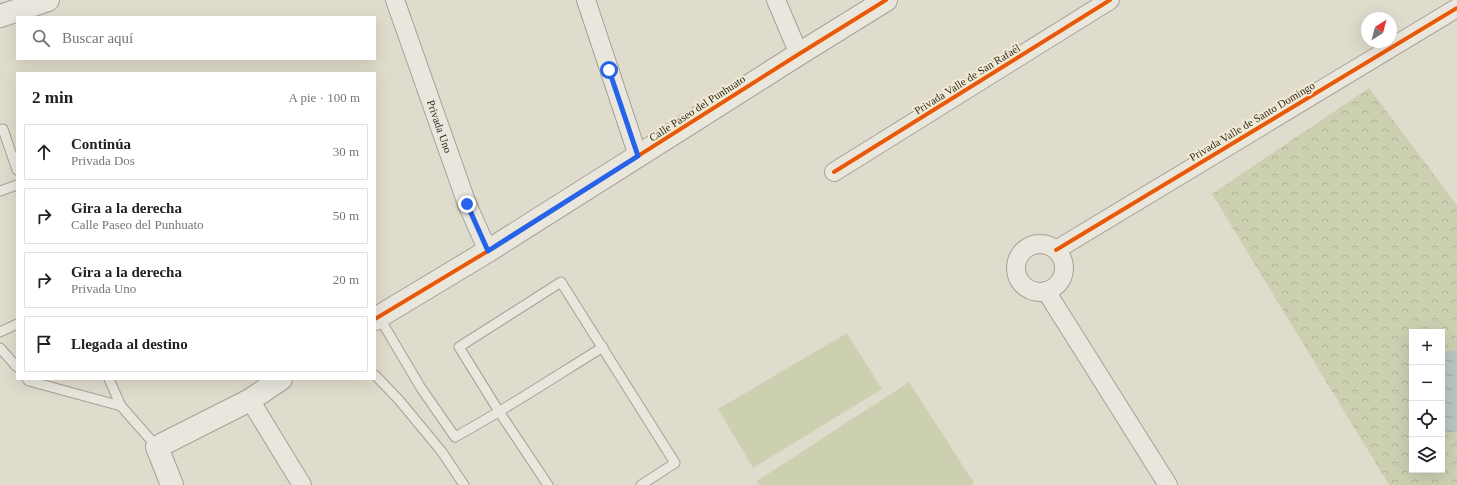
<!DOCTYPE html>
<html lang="es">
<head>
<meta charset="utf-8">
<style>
  body { margin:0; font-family:Georgia,serif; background:#f2f2f2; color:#222 }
  .controls { position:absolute; right:12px; bottom:12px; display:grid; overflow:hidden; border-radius:0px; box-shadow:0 4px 16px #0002 }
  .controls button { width:36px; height:36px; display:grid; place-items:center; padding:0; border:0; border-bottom:1px solid #e0e0e0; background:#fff; color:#222; font:20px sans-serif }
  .compass { position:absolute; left:1361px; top:12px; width:36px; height:36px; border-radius:50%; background:#fff; box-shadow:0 4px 16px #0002; rotate:36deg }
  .stop { position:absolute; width:12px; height:12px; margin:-9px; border:3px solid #2563eb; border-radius:50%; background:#fff }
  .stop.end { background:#2563eb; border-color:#fff; box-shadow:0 1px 4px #0008 }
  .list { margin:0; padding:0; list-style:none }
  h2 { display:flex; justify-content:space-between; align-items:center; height:52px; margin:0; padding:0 16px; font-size:17px }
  h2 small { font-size:13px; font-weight:400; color:#767676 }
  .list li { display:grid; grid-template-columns:26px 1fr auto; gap:12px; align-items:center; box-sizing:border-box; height:56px; margin:0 8px 8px; padding:0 8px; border:1px solid #e0e0e0; border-radius:0px }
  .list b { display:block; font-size:15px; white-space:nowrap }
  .list p { margin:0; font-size:13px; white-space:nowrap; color:#767676 }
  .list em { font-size:13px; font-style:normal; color:#767676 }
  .icon { flex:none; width:22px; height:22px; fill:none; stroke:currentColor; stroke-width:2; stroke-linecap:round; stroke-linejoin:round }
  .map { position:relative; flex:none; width:1457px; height:485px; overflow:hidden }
  .search { position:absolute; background:#fff; box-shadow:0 4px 16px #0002; left:16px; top:16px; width:360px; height:44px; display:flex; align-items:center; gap:10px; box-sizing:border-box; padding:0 14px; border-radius:0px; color:#767676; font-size:15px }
  .panel { position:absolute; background:#fff; box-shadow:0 4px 16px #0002; left:16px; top:72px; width:360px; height:308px; border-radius:0px }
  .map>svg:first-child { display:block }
  .park { fill:url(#park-crowns); fill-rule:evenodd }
  .garden { fill:#cdcfb1 }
  .water { fill:url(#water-ripples) }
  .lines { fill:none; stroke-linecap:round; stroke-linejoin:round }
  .service-casing { stroke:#a5a196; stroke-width:11 }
  .minor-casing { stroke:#a5a196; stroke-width:20 }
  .tertiary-casing { stroke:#a5a196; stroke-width:24 }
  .service { stroke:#e9e6dd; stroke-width:9 }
  .minor { stroke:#e9e6dd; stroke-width:18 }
  .tertiary { stroke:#e9e6dd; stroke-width:22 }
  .cycleway-casing { stroke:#f1ead4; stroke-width:6 }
  .cycleway { stroke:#e8590c; stroke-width:4 }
  .route { stroke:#2563eb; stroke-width:5 }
  .labels { text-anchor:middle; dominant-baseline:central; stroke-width:4; stroke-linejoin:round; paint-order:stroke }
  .street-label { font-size:11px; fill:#332a1f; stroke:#f1ead4 }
</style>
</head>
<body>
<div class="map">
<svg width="1457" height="485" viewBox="0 0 1457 485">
  <defs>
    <pattern id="park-crowns" width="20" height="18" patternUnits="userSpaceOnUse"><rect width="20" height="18" fill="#cdcfb1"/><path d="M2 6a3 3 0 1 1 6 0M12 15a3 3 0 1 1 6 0" fill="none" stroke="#b0b298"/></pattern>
    <pattern id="water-ripples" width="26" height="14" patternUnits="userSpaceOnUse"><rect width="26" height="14" fill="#b7c6be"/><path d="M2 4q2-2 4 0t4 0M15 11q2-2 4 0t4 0" fill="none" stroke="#9eaaa3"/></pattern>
  </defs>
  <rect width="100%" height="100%" fill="#e0dccd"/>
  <path class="park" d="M1369,88L1457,205V485H1389L1212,194ZM1412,332H1442V470H1412Z"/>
  <g class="garden">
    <path d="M847,333L882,389L753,468L718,409Z"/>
    <path d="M909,382L974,483L971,485H759L757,481Z"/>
  </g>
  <path class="water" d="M1457,350V432L1442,433V352Z"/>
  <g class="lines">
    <defs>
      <g id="service">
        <path d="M0,130L3,129L17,170"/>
        <path d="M0,191L17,185"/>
        <path d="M379,317L421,388L455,437C506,409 553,378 603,347"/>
        <path d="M0,332L17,324"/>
        <path d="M0,348L17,367"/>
        <path d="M375,375L399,400L442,452L464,485"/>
        <path d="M27,379L29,381L121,406"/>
        <path d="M109,379L121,406L157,447"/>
        <path d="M548,485L500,413L459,347L561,282L675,463L641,485"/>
      </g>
      <g id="minor">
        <path id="s1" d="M395,0L467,204L488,251"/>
        <path d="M586,0L638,156"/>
        <path d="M776,0L799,54"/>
        <path d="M834,172L1110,0"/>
        <circle cx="1040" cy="268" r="24"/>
        <path d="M1056,250L1457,8"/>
        <path d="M1046,291L1168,485"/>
        <path d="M250,400L302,485"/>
      </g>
      <g id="tertiary">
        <path d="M0,16L48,0"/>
        <path d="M375,319L488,251L799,54L886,0"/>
        <path d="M172,485L157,447L250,400L281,379"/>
      </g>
    </defs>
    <use href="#service" class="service-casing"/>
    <use href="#minor" class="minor-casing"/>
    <use href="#tertiary" class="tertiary-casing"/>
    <use href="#service" class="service"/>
    <use href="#minor" class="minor"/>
    <use href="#tertiary" class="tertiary"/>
    <defs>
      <g id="cycleway">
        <path d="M834,172L1110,0"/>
        <path d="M1056,250L1457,8"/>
        <path d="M375,319L488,251L799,54L886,0"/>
      </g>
    </defs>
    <use href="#cycleway" class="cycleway-casing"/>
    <use href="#cycleway" class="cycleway"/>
  </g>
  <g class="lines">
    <path class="route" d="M467,204L488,251L638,156L609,70"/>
  </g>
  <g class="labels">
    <g class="street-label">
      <text transform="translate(967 79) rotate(-32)">Privada Valle de San Rafaél</text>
      <text transform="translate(697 108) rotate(-33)">Calle Paseo del Punhuato</text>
      <text transform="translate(1252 121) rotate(-31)">Privada Valle de Santo Domingo</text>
      <text stroke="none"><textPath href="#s1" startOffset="134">Privada Uno</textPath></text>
    </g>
  </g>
</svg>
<div class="controls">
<button>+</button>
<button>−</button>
<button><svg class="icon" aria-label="locate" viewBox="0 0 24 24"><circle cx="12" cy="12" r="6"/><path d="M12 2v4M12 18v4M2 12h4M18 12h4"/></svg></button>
<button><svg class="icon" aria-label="layers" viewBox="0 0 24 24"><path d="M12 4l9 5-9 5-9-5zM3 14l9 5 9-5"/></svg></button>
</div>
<svg class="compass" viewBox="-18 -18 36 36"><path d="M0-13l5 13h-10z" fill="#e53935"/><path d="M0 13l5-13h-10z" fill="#767676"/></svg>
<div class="stop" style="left:609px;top:70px"></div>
<div class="stop end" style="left:467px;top:204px"></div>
<div class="search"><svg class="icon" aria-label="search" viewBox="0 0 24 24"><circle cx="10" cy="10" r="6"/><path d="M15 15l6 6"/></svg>Buscar aquí</div>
<section class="panel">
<h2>2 min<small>A pie · 100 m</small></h2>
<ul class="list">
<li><svg class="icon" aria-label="ahead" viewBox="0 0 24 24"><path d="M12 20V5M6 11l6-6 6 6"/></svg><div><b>Continúa</b><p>Privada Dos</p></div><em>30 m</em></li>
<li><svg class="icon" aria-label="right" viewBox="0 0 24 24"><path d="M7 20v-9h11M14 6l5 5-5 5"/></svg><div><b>Gira a la derecha</b><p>Calle Paseo del Punhuato</p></div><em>50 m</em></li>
<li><svg class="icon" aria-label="right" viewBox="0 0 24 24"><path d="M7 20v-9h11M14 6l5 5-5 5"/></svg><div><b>Gira a la derecha</b><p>Privada Uno</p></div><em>20 m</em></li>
<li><svg class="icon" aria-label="arrive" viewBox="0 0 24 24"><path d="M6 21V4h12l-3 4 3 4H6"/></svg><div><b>Llegada al destino</b></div></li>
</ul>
</section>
</div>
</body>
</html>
